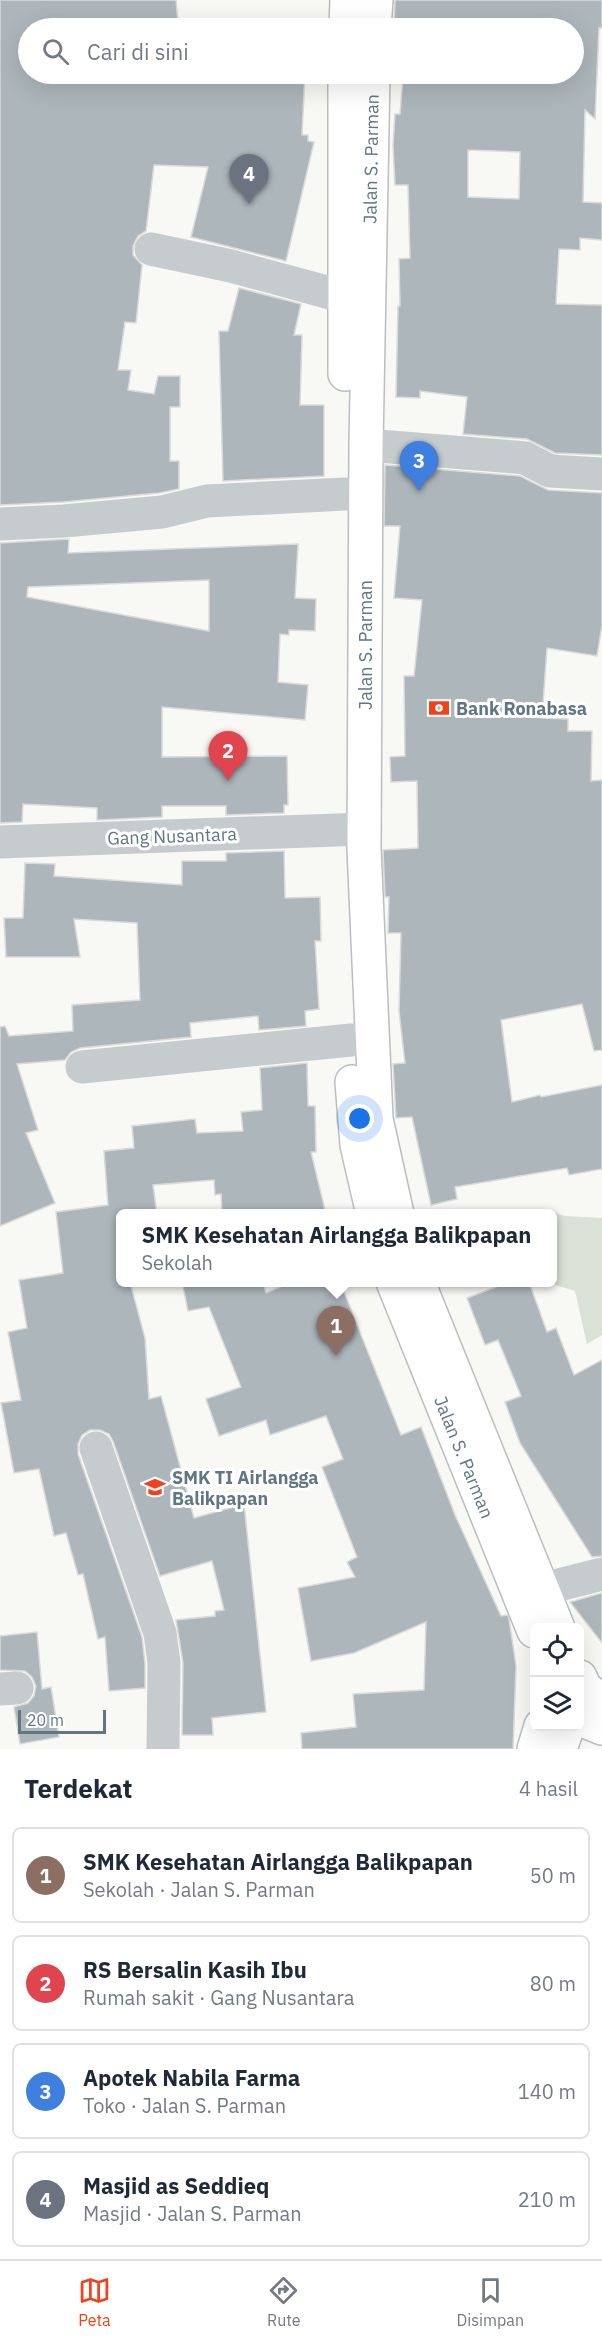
<!DOCTYPE html>
<html lang="id">
<head>
<meta charset="utf-8">
<style>
  body { margin:0; font-family:"IBM Plex Sans",sans-serif; background:#f2f2f3; color:#1f2937 }
  .controls { position:absolute; right:18px; bottom:18px; display:grid; overflow:hidden; border-radius:9px; box-shadow:0 6px 24px #0002 }
  .controls button { width:54px; height:54px; display:grid; place-items:center; padding:0; border:0; border-bottom:2px solid #e0e1e3; background:#fff; color:#1f2937; font:30px sans-serif }
  .scale { position:absolute; left:18px; bottom:15px; width:88px; box-sizing:border-box; padding-left:6px; border:3px solid #617683; border-top:0; font-size:16px; line-height:21px; white-space:nowrap; color:#617683; -webkit-text-stroke:4px #fff; paint-order:stroke }
  .you { position:absolute; left:360px; top:1119px; width:21px; height:21px; margin:-15px; border:4px solid #fff; border-radius:50%; background:#1a73e8; box-shadow:0 0 0 9px #1a73e833 }
  .badge { display:grid; place-items:center; width:39px; height:39px; border-radius:50%; background:#f2421c; color:#fff; font-size:20px; font-weight:700 }
  .pin { position:absolute; translate:-50% -50px; filter:drop-shadow(0 2px 3px #0008) }
  .pin::after { content:''; position:absolute; top:32px; width:21px; height:18px; background:inherit; clip-path:polygon(0 0,100% 0,50% 100%) }
  .popup { position:absolute; left:116px; top:1209px; width:441px; height:78px; box-sizing:border-box; display:grid; place-content:center; border-radius:9px; background:#fff; filter:drop-shadow(0 2px 4px #0005); font-size:20px; white-space:nowrap; color:#747a83 }
  .popup b { font-size:22px; color:#1f2937 }
  .popup::after { content:''; position:absolute; left:50%; top:100%; margin-left:-12px; border:12px solid transparent; border-top-color:#fff }
  .list { margin:0; padding:0; list-style:none }
  h2 { display:flex; justify-content:space-between; align-items:center; height:78px; margin:0; padding:0 24px; font-size:26px }
  h2 small { font-size:20px; font-weight:400; color:#747a83 }
  .list li { display:grid; grid-template-columns:39px 1fr auto; gap:18px; align-items:center; box-sizing:border-box; height:96px; margin:0 12px 12px; padding:0 12px; border:2px solid #e0e1e3; border-radius:9px }
  .list b { display:block; font-size:22px; white-space:nowrap }
  .list p { margin:0; font-size:20px; white-space:nowrap; color:#747a83 }
  .list em { font-size:20px; font-style:normal; color:#747a83 }
  .icon { flex:none; width:33px; height:33px; fill:none; stroke:currentColor; stroke-width:2; stroke-linecap:round; stroke-linejoin:round }
  .map { position:relative; flex:none; width:602px; height:1749px; overflow:hidden }
  .search { position:absolute; background:#fff; box-shadow:0 6px 24px #0002; left:18px; right:18px; top:18px; height:66px; display:flex; align-items:center; gap:15px; box-sizing:border-box; padding:0 21px; border-radius:33px; color:#747a83; font-size:22px }
  .sheet { height:510px; background:#fff }
  nav { display:flex; justify-content:space-around; align-items:center; box-sizing:border-box; height:84px; border-top:2px solid #e0e1e3; background:#fff; font-size:16px; color:#747a83 }
  nav a { display:grid; justify-items:center; gap:3px }
  nav .on { color:#f2421c }
  .map>svg:first-child { display:block }
  .green { fill:#dae1d6 }
  .building { fill:#acb6bb; stroke:#dadad8; stroke-width:1.5; fill-rule:evenodd }
  .lines { fill:none; stroke-linecap:round; stroke-linejoin:round }
  .major-casing { stroke:#b9bec1; stroke-width:36 }
  .minor { stroke:#c6cbce; stroke-width:33 }
  .major { stroke:#fff; stroke-width:33 }
  .labels { text-anchor:middle; dominant-baseline:central; stroke-width:6; stroke-linejoin:round; paint-order:stroke }
  .street-label { font-size:18px; fill:#617683; stroke:#fff }
  .poi-label { font-size:18px; font-weight:bold; fill:#617683; stroke:#fff; text-anchor:start }
</style>
</head>
<body>
<div class="map">
<svg width="602" height="1749" viewBox="0 0 602 1749">
  <rect width="100%" height="100%" fill="#f8f8f5"/>
  <path class="green" d="M516,1210H545L565,1216L602,1218V1335L587,1344L575,1291L548,1283L552,1282V1214L506,1213Z"/>
  <g class="building">
    <path d="M0,0H176L178,22L150,24V28H28V74L181,77L211,74H305L302,135H308V141L314,142L286,261L191,237L208,167L154,165L146,231L138,236L133,246V255L142,265L136,323L125,322L118,370H131L128,390L154,394L158,376H180V407H170V461H179V489L159,493L63,502L0,505Z"/>
    <path d="M395,0H602V28H599L595,119L585,110L583,202L602,203V240L580,238V250L559,249L556,304L602,305V455L555,453L527,439L463,434L467,397L420,391V398L396,397L398,306H400L399,259L410,258L408,185H395L393,146L395,114H400L403,76L573,74V28H394ZM468,150L520,152L519,199L468,197Z"/>
    <path d="M239,288L301,304L294,335H302L300,405H324V476L223,481L219,331H228Z"/>
    <path d="M385,465L520,476L548,490L602,493V625L597,656L547,648L542,718L568,719V731H592L591,781L602,780V1050L594,1051L582,1004L501,1020L512,1102L540,1095L541,1097L602,1085V1169L569,1175L567,1168L455,1187L457,1199L431,1205L412,1117L396,1118L393,1064L405,1063L399,1011L401,933H388L389,897H385L383,850L418,848L417,781L391,782L390,757L405,756L404,676H414L422,600L394,598L400,526H384Z"/>
    <path d="M69,539L68,553L298,544L295,598L316,599L315,631L289,630V635L280,634L278,682L308,685L305,720L162,707V757L287,756L288,805H284V813L226,815V806H162V817L97,820V808L23,804L22,822L0,823V543ZM209,580V631L27,597L28,587Z"/>
    <path d="M284,851L285,898L320,897L321,941H315L319,1009L305,1011L306,1026L259,1030L258,1016L190,1023L191,1037L80,1048L71,1052L65,1060L17,1064L38,1130L26,1133L55,1203L0,1226V1027L5,1026L9,1036L73,1031L72,1005L140,1000L137,923L74,919L80,957H6L4,918H23L25,863L55,864L54,876L182,885V861H226V853Z"/>
    <path d="M307,1063L308,1106H315L316,1152H311L326,1214H222L221,1194L215,1195L214,1180L153,1185L157,1214H120V1282H130L145,1338L149,1399L161,1396L194,1518L244,1504L266,1712L212,1718L213,1735H182L183,1663L176,1620L215,1616V1611L224,1610L212,1561L160,1576L113,1441L109,1434L100,1430H90L82,1435L78,1444V1454L142,1637L145,1664V1688L109,1691L105,1637L98,1639L83,1574L78,1575L66,1533L54,1536L39,1469L14,1473L1,1403L21,1400L8,1332L27,1328L19,1280L63,1273L56,1212L108,1205L104,1151L134,1148L132,1126L195,1119L197,1133L243,1131L241,1112L262,1110L260,1068Z"/>
    <path d="M182,1282H263L266,1293L292,1282H340L401,1435L421,1427L455,1515L501,1616L508,1615L509,1619L516,1666L513,1749H302L301,1733L356,1727L353,1694L424,1690L426,1622L354,1653L311,1661L298,1588L355,1577L347,1562L357,1557L322,1467L343,1459L326,1416L270,1435L266,1420L219,1436L206,1399L241,1387L209,1307L188,1311Z"/>
    <path d="M509,1282H529L547,1332L556,1328L574,1375L602,1360V1556L592,1557L520,1443L505,1402L521,1396L498,1340L485,1345L467,1298Z"/>
    <path d="M602,1593V1643L570,1602Z"/>
    <path d="M37,1632L42,1689L51,1687L59,1737L20,1744L14,1707L28,1703L34,1696L36,1686L32,1677L25,1671L0,1670V1636Z"/>
  </g>
  <g class="lines">
    <defs>
      <g id="major">
        <path d="M346,28L347,0"/>
        <path d="M374,28L376,0"/>
        <path d="M373,74L366,445L364,849L376,1119L397,1214"/>
        <path d="M345,374V74"/>
        <path d="M352,1082L357,1145L373,1214"/>
        <path d="M393,1282L534,1631"/>
        <path d="M418,1282L558,1628"/>
        <path d="M580,1677L585,1688L602,1701"/>
        <path d="M580,1719L602,1728"/>
        <path d="M534,1749L541,1726"/>
        <path d="M560,1749L568,1726"/>
      </g>
    </defs>
    <use href="#major" class="major-casing"/>
    <g class="minor">
      <path d="M151,249L231,266L345,297"/>
      <path d="M366,445L515,457L525,458L550,471L602,474"/>
      <path d="M0,524L64,521L162,512L207,501L345,494"/>
      <path d="M0,842L364,829"/>
      <path d="M82,1067L351,1040"/>
      <path d="M96,1448L160,1633L164,1663L163,1749"/>
      <path d="M543,1589L602,1574"/>
      <path d="M0,1689L17,1688"/>
    </g>
    <use href="#major" class="major"/>
  </g>
  <defs>
    <symbol id="bank-bare" viewBox="-9 -9 18 18"><path d="M-6-4H6V4H-6ZM0-2.3a2.3 2.3 0 1 0 0 4.6a2.3 2.3 0 1 0 0-4.6Z" fill="#f2421c" stroke="#fff" stroke-width="2.5" paint-order="stroke"/></symbol>
    <symbol id="school-bare" viewBox="-9 -9 18 18"><path d="M0-5L7-2L0 1L-7-2ZM-4 1L0 2.5L4 1V4Q0 6-4 4Z" fill="#f2421c" stroke="#fff" stroke-width="2.5" paint-order="stroke"/></symbol>
  </defs>
  <g fill-rule="evenodd">
    <use href="#bank-bare" x="424" y="693" width="30" height="30"/>
    <use href="#school-bare" x="140" y="1472" width="30" height="30"/>
  </g>
  <g class="labels">
    <g class="street-label">
      <text transform="translate(371 159) rotate(-89)">Jalan S. Parman</text>
      <text transform="translate(365 645) rotate(-90)">Jalan S. Parman</text>
      <text transform="translate(172 836) rotate(-2)">Gang Nusantara</text>
      <text transform="translate(464 1457) rotate(68)">Jalan S. Parman</text>
    </g>
    <g class="poi-label">
      <text x="456" y="708">Bank Ronabasa</text>
      <text x="172" y="1477">SMK TI Airlangga<tspan x="172" dy="21">Balikpapan</tspan></text>
    </g>
  </g>
</svg>
<div class="controls">
<button><svg class="icon" aria-label="locate" viewBox="0 0 24 24"><circle cx="12" cy="12" r="6"/><path d="M12 2v4M12 18v4M2 12h4M18 12h4"/></svg></button>
<button><svg class="icon" aria-label="layers" viewBox="0 0 24 24"><path d="M12 4l9 5-9 5-9-5zM3 14l9 5 9-5"/></svg></button>
</div>
<div class="scale">20 m</div>
<div class="you"></div>
<div class="pin badge" style="left:336px;top:1356px;background:#8d6e63">1</div>
<div class="popup"><b>SMK Kesehatan Airlangga Balikpapan</b>Sekolah</div>
<div class="pin badge" style="left:228px;top:781px;background:#e0444e">2</div>
<div class="pin badge" style="left:419px;top:491px;background:#3f7fe0">3</div>
<div class="pin badge" style="left:249px;top:204px;background:#6b7280">4</div>
<div class="search"><svg class="icon" aria-label="search" viewBox="0 0 24 24"><circle cx="10" cy="10" r="6"/><path d="M15 15l6 6"/></svg>Cari di sini</div>
</div>
<section class="sheet">
<h2>Terdekat<small>4 hasil</small></h2>
<ul class="list">
<li><span class="badge" style="background:#8d6e63">1</span><div><b>SMK Kesehatan Airlangga Balikpapan</b><p>Sekolah · Jalan S. Parman</p></div><em>50 m</em></li>
<li><span class="badge" style="background:#e0444e">2</span><div><b>RS Bersalin Kasih Ibu</b><p>Rumah sakit · Gang Nusantara</p></div><em>80 m</em></li>
<li><span class="badge" style="background:#3f7fe0">3</span><div><b>Apotek Nabila Farma</b><p>Toko · Jalan S. Parman</p></div><em>140 m</em></li>
<li><span class="badge" style="background:#6b7280">4</span><div><b>Masjid as Seddieq</b><p>Masjid · Jalan S. Parman</p></div><em>210 m</em></li>
</ul>
</section>
<nav>
<a class="on"><svg class="icon" aria-label="map" viewBox="0 0 24 24"><path d="M3 6l6-2 6 2 6-2v14l-6 2-6-2-6 2zM9 4v14M15 6v14"/></svg>Peta</a>
<a><svg class="icon" aria-label="directions" viewBox="0 0 24 24"><path d="M12 3l9 9-9 9-9-9zM9 14v-3h6M13 9l2 2-2 2"/></svg>Rute</a>
<a><svg class="icon" aria-label="saved" viewBox="0 0 24 24"><path d="M7 4h10v16l-5-4-5 4z"/></svg>Disimpan</a>
</nav>
</body>
</html>
